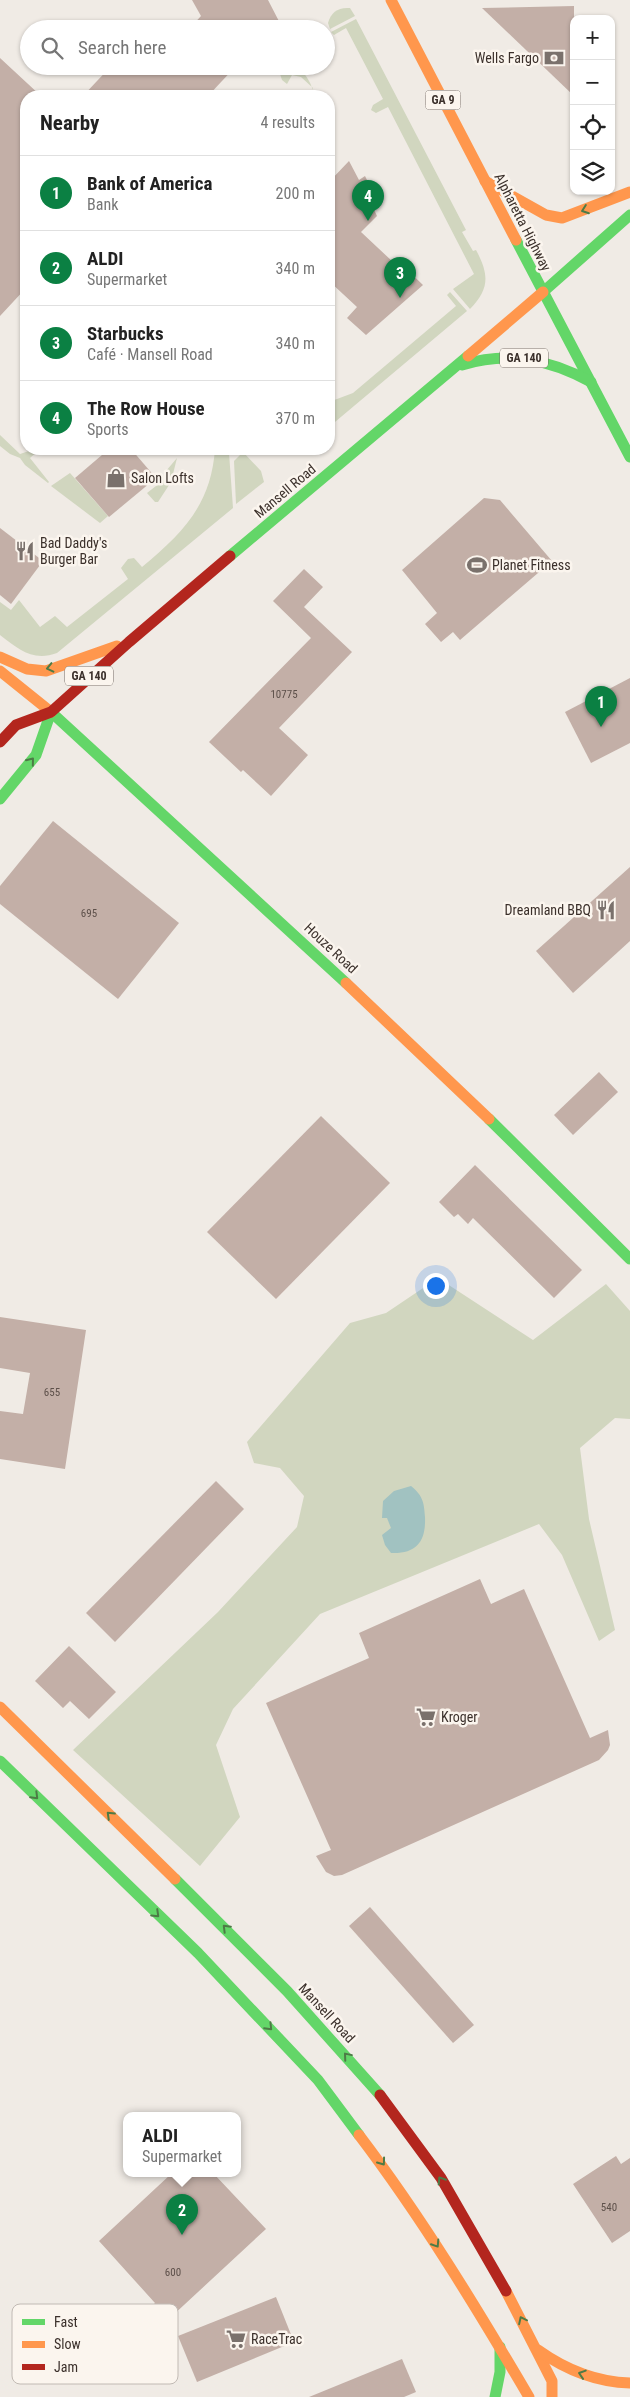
<!DOCTYPE html>
<html lang="en">
<head>
<meta charset="utf-8">
<style>
  body { margin:0; font-family:"Roboto Condensed",sans-serif; background:#f2f2f2; color:#222 }
  .controls { position:absolute; right:15px; top:15px; display:grid; overflow:hidden; border-radius:10px; box-shadow:0 1px 4px #0004 }
  .controls button { width:45px; height:45px; display:grid; place-items:center; padding:0; border:0; border-bottom:1px solid #e0e0e0; background:#fff; color:#222; font:25px sans-serif }
  .you { position:absolute; left:435px; top:1285px; width:18px; height:18px; margin:-12px; border:4px solid #fff; border-radius:50%; background:#1a73e8; box-shadow:0 0 0 8px #1a73e833 }
  .badge { display:grid; place-items:center; width:32px; height:32px; border-radius:50%; background:#0b8043; color:#fff; font-size:16px; font-weight:700 }
  .pin { position:absolute; translate:-50% -41px; filter:drop-shadow(0 1px 2px #0008) }
  .pin::after { content:''; position:absolute; top:26px; width:18px; height:15px; background:inherit; clip-path:polygon(0 0,100% 0,50% 100%) }
  .popup { position:absolute; left:123px; top:2112px; width:118px; height:65px; box-sizing:border-box; display:grid; place-content:center; border-radius:10px; background:#fff; filter:drop-shadow(0 1px 4px #0005); font-size:16px; white-space:nowrap; color:#767676 }
  .popup b { font-size:19px; color:#222 }
  .popup::after { content:''; position:absolute; left:50%; top:100%; margin-left:-10px; border:10px solid transparent; border-top-color:#fff }
  .list { margin:0; padding:0; list-style:none }
  h2 { display:flex; justify-content:space-between; align-items:center; height:65px; margin:0; padding:0 20px; font-size:21px }
  h2 small { font-size:16px; font-weight:400; color:#767676 }
  .list li { display:grid; grid-template-columns:32px 1fr auto; gap:15px; align-items:center; box-sizing:border-box; height:75px; padding:0 20px; border-top:1px solid #e0e0e0 }
  .list b { display:block; font-size:19px; white-space:nowrap }
  .list p { margin:0; font-size:16px; white-space:nowrap; color:#767676 }
  .list em { font-size:16px; font-style:normal; color:#767676 }
  .icon { flex:none; width:28px; height:28px; fill:none; stroke:currentColor; stroke-width:2; stroke-linecap:round; stroke-linejoin:round }
  .map { position:relative; flex:none; width:630px; height:2397px; overflow:hidden }
  .search { position:absolute; background:#fff; box-shadow:0 1px 4px #0004; left:20px; top:20px; width:315px; height:55px; display:flex; align-items:center; gap:12px; box-sizing:border-box; padding:0 18px; border-radius:28px; color:#767676; font-size:19px }
  .panel { position:absolute; background:#fff; box-shadow:0 1px 4px #0004; left:20px; top:90px; width:315px; height:365px; border-radius:20px }
  .map>svg:first-child { display:block }
  .green { fill:#d1d6bf }
  .water { fill:#a1c2c1 }
  .building { fill:#c3afa7 }
  .lines { fill:none; stroke-linecap:round; stroke-linejoin:round }
  .fast { stroke:#63d668; stroke-width:11 }
  .slow { stroke:#ff974d; stroke-width:11 }
  .jam { stroke:#b3261e; stroke-width:11 }
  .oneway { stroke:#4d7b46 }
  .labels { text-anchor:middle; dominant-baseline:central; stroke-width:5; stroke-linejoin:round; paint-order:stroke }
  .number-label { font-size:11px; fill:#5d504a }
  .shield { fill:#fbf5ee; stroke:#756b66; stroke-width:1 }
  .shield-label { font-size:12px; font-weight:bold; fill:#3b302b }
  .poi-label { font-size:14px; fill:#3b302b; stroke:#fbf5ee; text-anchor:start }
  .street-label { font-size:14px; fill:#3b302b; stroke:#fbf5ee }
  .key { fill:#fbf5ee; stroke:#c1bab4; stroke-width:1 }
  .key-label { font-size:14px; fill:#3b302b }
</style>
</head>
<body>
<div class="map">
<svg width="630" height="2397" viewBox="0 0 630 2397">
  <rect width="100%" height="100%" fill="#f0ebe5"/>
  <g class="green">
    <path d="M350,8L355,16L330,29L328,23C331,12 338,7 350,8Z"/>
    <path d="M356,19L466,230L462,232L473,251L476,250C489,274 490,289 470,309L453,289L474,274L388,107L376,113L371,110L373,105L383,99L346,28L334,35L331,32Z"/>
    <path d="M288,66H298C306,75 313,85 314,96H311L313,88L301,77L292,75L287,84L282,80L280,74Z"/>
    <path d="M450,292L467,311L329,427V402L353,393L456,306L447,295Z"/>
    <path d="M0,435L20,454L35,449L39,450L30,458L49,482L48,483L25,465L20,458L10,454L0,446Z"/>
    <path d="M215,449H228L229,453L233,508L57,653C33,662 18,649 0,635V602L11,610L19,600L40,627L55,616L67,627L128,579L121,568L128,559L134,558L142,567C184,532 211,504 215,449Z"/>
    <path d="M243,452L261,471L264,482L236,504L234,461Z"/>
    <path d="M177,458L171,482L158,502H155L147,493L165,479L166,471Z"/>
    <path d="M70,473L108,516L100,523L51,486Z"/>
    <path d="M438,1278L533,1340L606,1284L630,1311V1419L615,1418L580,1448L589,1519L615,1630L599,1641L562,1555L539,1524L320,1614L233,1709L216,1745L240,1817L200,1866L73,1750L218,1612L297,1527L304,1496L280,1468L254,1463L247,1442L350,1323L386,1313Z"/>
  </g>
  <path class="water" d="M411,1486C423,1496 424,1502 425,1517C426,1541 417,1554 391,1553L385,1545L382,1535L391,1528L387,1518H382L383,1501L394,1491Z"/>
  <g class="building">
    <path d="M192,0H268L283,29H189L201,16Z"/>
    <path d="M574,6V96L482,8Z"/>
    <path d="M0,58L41,96H26V288L0,316Z"/>
    <path d="M111,66H236L208,96H83Z"/>
    <path d="M349,161L359,180L365,176L373,192L367,195L377,216L361,232L393,262L396,259L423,285L366,335L347,318L357,307L329,281V182Z"/>
    <path d="M109,449H131L156,478L109,517L75,478Z"/>
    <path d="M484,498L500,500L552,561L460,640L453,632L441,642L425,624L437,613L402,570Z"/>
    <path d="M0,528L43,561L11,604L0,595Z"/>
    <path d="M304,569L323,587L304,607L352,652L279,728L308,755L271,796L243,770L241,772L209,742L311,638L273,601Z"/>
    <path d="M630,678V743L591,763L565,712Z"/>
    <path d="M53,821L179,923L118,999L0,904V886Z"/>
    <path d="M630,867V941L573,993L536,951Z"/>
    <path d="M599,1072L618,1092L573,1135L554,1115Z"/>
    <path d="M321,1116L390,1183L276,1299L207,1232Z"/>
    <path d="M475,1165L582,1270L554,1298L473,1218L468,1224L458,1214L454,1217L439,1202Z"/>
    <path d="M0,1317L86,1330L65,1469L0,1459V1411L23,1414L30,1373L0,1368Z"/>
    <path d="M216,1481L244,1509L115,1642L86,1613Z"/>
    <path d="M480,1579L491,1604L524,1589L590,1738L608,1730L610,1745L608,1750L599,1760L342,1875L334,1876L326,1872L316,1856L331,1850L266,1703L369,1658L359,1633Z"/>
    <path d="M69,1646L116,1692L89,1719L70,1701L63,1708L35,1681Z"/>
    <path d="M370,1907L474,2025L453,2043L349,1926Z"/>
    <path d="M616,2156L621,2164L630,2158V2231L612,2243L573,2184Z"/>
    <path d="M171,2174H214L266,2229L157,2330L143,2315L155,2303L99,2241Z"/>
    <path d="M276,2297L294,2342L197,2382L178,2336Z"/>
    <path d="M402,2359L416,2392L404,2397H309Z"/>
  </g>
  <g class="lines">
    <g class="fast">
      <path d="M516,240L630,457"/>
      <path d="M543,292L630,215"/>
      <path d="M462,365C508,351 549,359 591,382"/>
      <path d="M230,556L468,356"/>
      <path d="M51,712L346,983"/>
      <path d="M0,799L36,755L51,712"/>
      <path d="M489,1119L630,1259"/>
      <path d="M0,1761L198,1953L318,2080L359,2135"/>
      <path d="M175,1879L287,1991L380,2095"/>
      <path d="M495,2397L500,2372V2347"/>
    </g>
    <g class="slow">
      <path d="M391,0L516,240"/>
      <path d="M485,181L546,215L562,218L630,192"/>
      <path d="M468,356L543,292"/>
      <path d="M0,657L27,669L46,671L117,646"/>
      <path d="M0,671L51,712"/>
      <path d="M346,983L489,1119"/>
      <path d="M0,1707L175,1879"/>
      <path d="M359,2135C422,2218 476,2307 529,2397"/>
      <path d="M506,2291L552,2381V2397"/>
      <path d="M538,2350C566,2370 595,2382 630,2383"/>
    </g>
    <g class="jam">
      <path d="M0,742L16,725L51,712L129,642L230,556"/>
      <path d="M380,2095L441,2178L506,2291"/>
    </g>
  </g>
  <defs><path id="oneway-chevron" d="M-2-3.5L2.5 0L-2 3.5" fill="none" stroke-width="1.6" stroke-linecap="round" stroke-linejoin="round" transform="scale(1.25)"/></defs>
  <g class="oneway">
    <use href="#oneway-chevron" transform="translate(585 210) rotate(160)"/>
    <use href="#oneway-chevron" transform="translate(50 668) rotate(167)"/>
    <use href="#oneway-chevron" transform="translate(31 761) rotate(-51)"/>
    <use href="#oneway-chevron" transform="translate(35 1796) rotate(45)"/>
    <use href="#oneway-chevron" transform="translate(110 1815) rotate(-136)"/>
    <use href="#oneway-chevron" transform="translate(156 1914) rotate(44)"/>
    <use href="#oneway-chevron" transform="translate(226 1928) rotate(-135)"/>
    <use href="#oneway-chevron" transform="translate(269 2027) rotate(46)"/>
    <use href="#oneway-chevron" transform="translate(347 2056) rotate(-130)"/>
    <use href="#oneway-chevron" transform="translate(382 2162) rotate(54)"/>
    <use href="#oneway-chevron" transform="translate(441 2180) rotate(-123)"/>
    <use href="#oneway-chevron" transform="translate(436 2244) rotate(57)"/>
    <use href="#oneway-chevron" transform="translate(522 2320) rotate(-116)"/>
    <use href="#oneway-chevron" transform="translate(582 2374) rotate(-162)"/>
  </g>
  <defs>
    <symbol id="bank-bare" viewBox="-9 -9 18 18"><path d="M-6-4H6V4H-6ZM0-2.3a2.3 2.3 0 1 0 0 4.6a2.3 2.3 0 1 0 0-4.6Z" fill="#7a716c" stroke="#fbf5ee" stroke-width="2.5" paint-order="stroke"/></symbol>
    <symbol id="shop-bare" viewBox="-9 -9 18 18"><path d="M-5-2.5h2.3a2.7 3.5 0 0 1 5.4 0H5L5.5 6h-11ZM-1.5-2.5h3a1.5 2.3 0 0 0-3 0Z" fill="#7a716c" stroke="#fbf5ee" stroke-width="2.5" paint-order="stroke"/></symbol>
    <symbol id="restaurant-bare" viewBox="-9 -9 18 18"><path d="M-5-6h1v4h1v-4h1v4h1v-4h1v5L-1.5 .5V6h-2V.5L-5-1ZM5-6V6H3V1.5H1.5Q1.5-4 5-6Z" fill="#7a716c" stroke="#fbf5ee" stroke-width="2.5" paint-order="stroke"/></symbol>
    <symbol id="stadium-bare" viewBox="-9 -9 18 18"><path d="M0-5a6.5 5 0 1 0 0 10a6.5 5 0 1 0 0-10ZM-3.5-1.8h7v3.6h-7Z" fill="#7a716c" stroke="#fbf5ee" stroke-width="2.5" paint-order="stroke"/></symbol>
    <symbol id="supermarket-bare" viewBox="-9 -9 18 18"><path d="M-6-5.5h2.5l.6 2H6L4.5 2H-2.5L-4.4-4H-6ZM-1.5 3.2a1.3 1.3 0 1 0 .1 0ZM3 3.2a1.3 1.3 0 1 0 .1 0Z" fill="#7a716c" stroke="#fbf5ee" stroke-width="2.5" paint-order="stroke"/></symbol>
  </defs>
  <g fill-rule="evenodd">
    <use href="#bank-bare" x="540" y="44" width="28" height="28"/>
    <use href="#shop-bare" x="102" y="464" width="28" height="28"/>
    <use href="#restaurant-bare" x="11" y="537" width="28" height="28"/>
    <use href="#stadium-bare" x="463" y="551" width="28" height="28"/>
    <use href="#restaurant-bare" x="592" y="896" width="28" height="28"/>
    <use href="#supermarket-bare" x="412" y="1703" width="28" height="28"/>
    <use href="#supermarket-bare" x="222" y="2325" width="28" height="28"/>
  </g>
  <g class="labels">
    <g class="number-label">
      <text x="284" y="694">10775</text>
      <text x="89" y="913">695</text>
      <text x="52" y="1392">655</text>
      <text x="609" y="2207">540</text>
      <text x="173" y="2272">600</text>
    </g>
    <g class="shield">
      <rect x="425.5" y="90.5" width="35" height="19" rx="4"/>
      <rect x="500" y="348.5" width="48" height="19" rx="4"/>
      <rect x="65" y="666.5" width="48" height="19" rx="4"/>
    </g>
    <g class="shield-label">
      <text x="443" y="100">GA 9</text>
      <text x="524" y="358">GA 140</text>
      <text x="89" y="676">GA 140</text>
    </g>
    <g class="poi-label">
      <text x="539" y="58" text-anchor="end">Wells Fargo</text>
      <text x="131" y="478">Salon Lofts</text>
      <text x="40" y="543">Bad Daddy's<tspan x="40" dy="16">Burger Bar</tspan></text>
      <text x="492" y="565">Planet Fitness</text>
      <text x="591" y="910" text-anchor="end">Dreamland BBQ</text>
      <text x="441" y="1717">Kroger</text>
      <text x="251" y="2339">RaceTrac</text>
    </g>
    <g class="street-label">
      <text transform="translate(523 222) rotate(63)">Alpharetta Highway</text>
      <text transform="translate(285 491) rotate(-40)">Mansell Road</text>
      <text transform="translate(331 948) rotate(43)">Houze Road</text>
      <text transform="translate(327 2013) rotate(47)">Mansell Road</text>
    </g>
  </g>
  <rect x="12" y="2304" width="166" height="80" rx="8" class="key"/>
  <rect x="22" y="2319" width="23" height="6" fill="#63d668"/>
  <rect x="22" y="2341" width="23" height="7" fill="#ff974d"/>
  <rect x="22" y="2364" width="23" height="6" fill="#b3261e"/>
  <g class="key-label">
    <text x="54" y="2327">Fast</text>
    <text x="54" y="2349">Slow</text>
    <text x="54" y="2372">Jam</text>
  </g>
</svg>
<div class="controls">
<button>+</button>
<button>−</button>
<button><svg class="icon" aria-label="locate" viewBox="0 0 24 24"><circle cx="12" cy="12" r="6"/><path d="M12 2v4M12 18v4M2 12h4M18 12h4"/></svg></button>
<button><svg class="icon" aria-label="layers" viewBox="0 0 24 24"><path d="M12 4l9 5-9 5-9-5zM3 14l9 5 9-5"/></svg></button>
</div>
<div class="you"></div>
<div class="pin badge" style="left:601px;top:727px">1</div>
<div class="pin badge" style="left:182px;top:2235px">2</div>
<div class="popup"><b>ALDI</b>Supermarket</div>
<div class="pin badge" style="left:400px;top:298px">3</div>
<div class="pin badge" style="left:368px;top:221px">4</div>
<div class="search"><svg class="icon" aria-label="search" viewBox="0 0 24 24"><circle cx="10" cy="10" r="6"/><path d="M15 15l6 6"/></svg>Search here</div>
<section class="panel">
<h2>Nearby<small>4 results</small></h2>
<ul class="list">
<li><span class="badge">1</span><div><b>Bank of America</b><p>Bank</p></div><em>200 m</em></li>
<li><span class="badge">2</span><div><b>ALDI</b><p>Supermarket</p></div><em>340 m</em></li>
<li><span class="badge">3</span><div><b>Starbucks</b><p>Café · Mansell Road</p></div><em>340 m</em></li>
<li><span class="badge">4</span><div><b>The Row House</b><p>Sports</p></div><em>370 m</em></li>
</ul>
</section>
</div>
</body>
</html>
